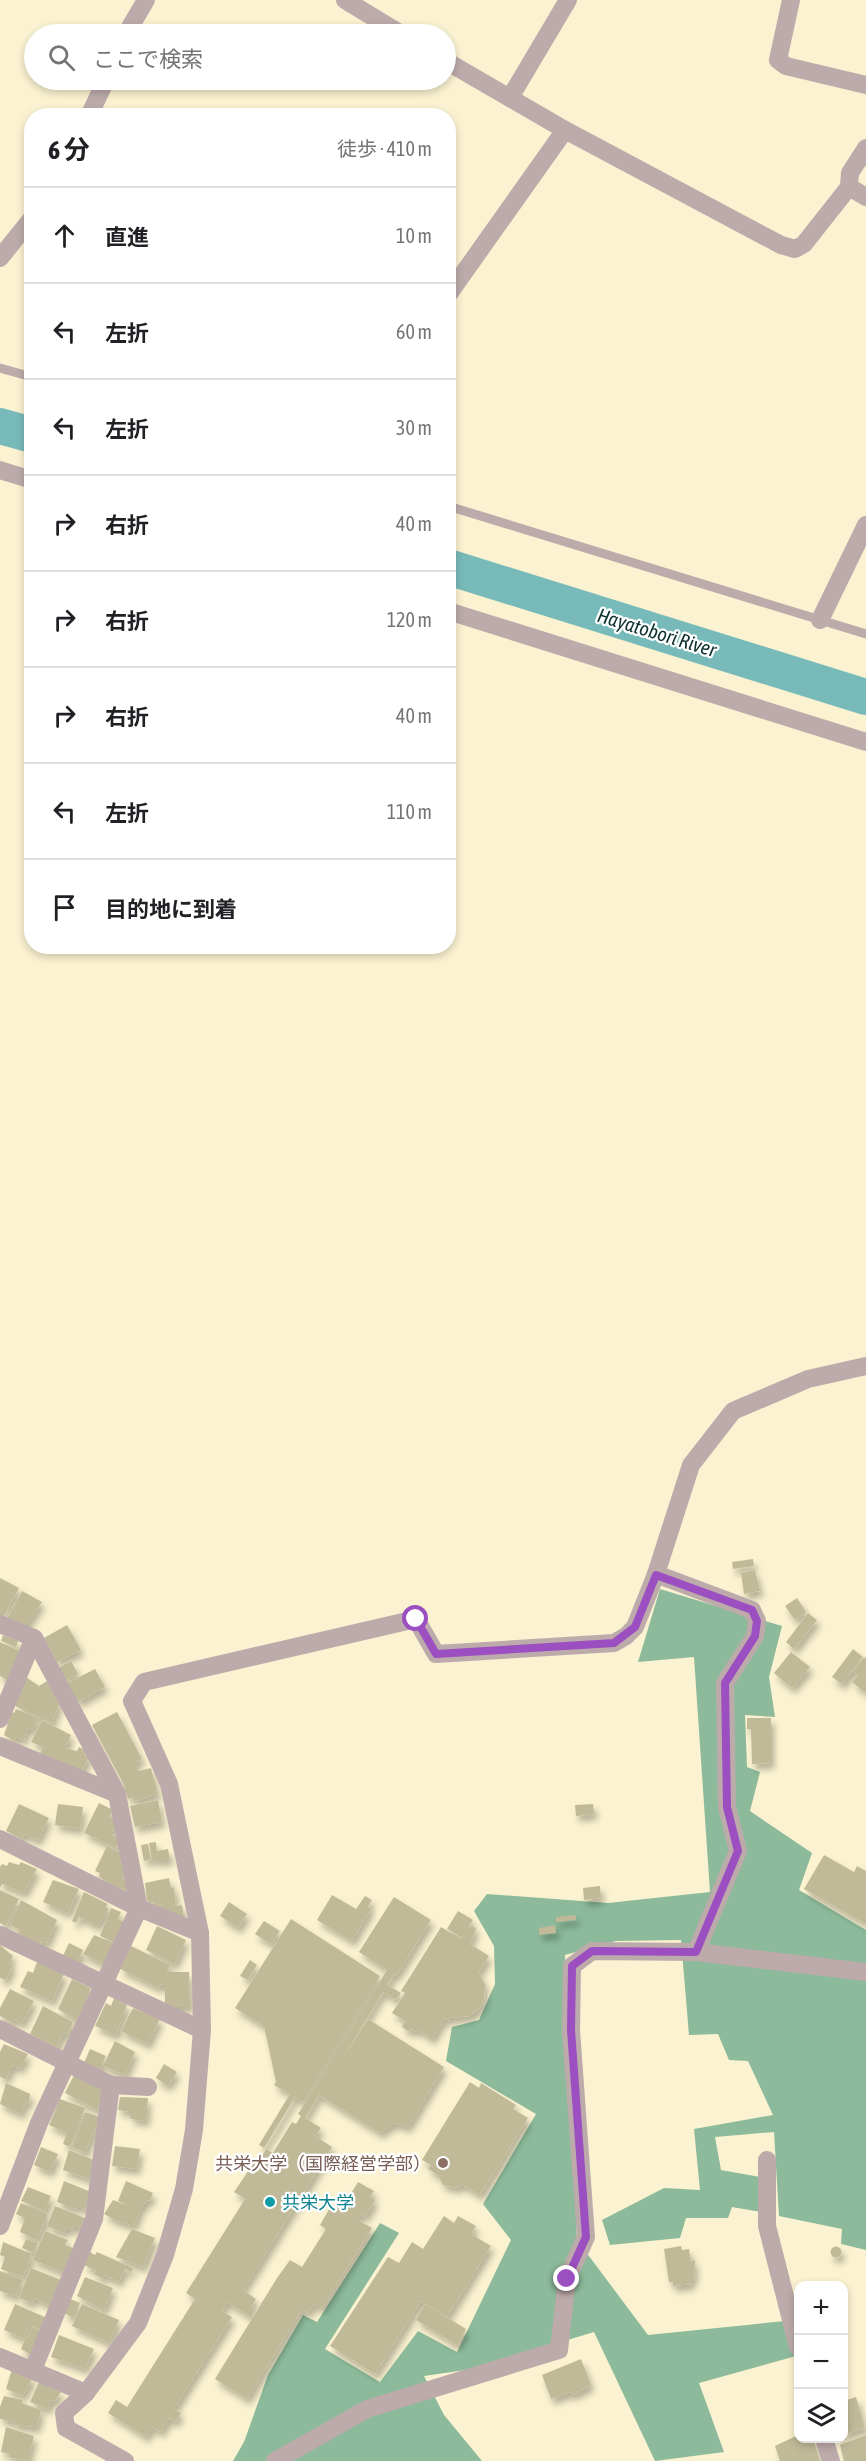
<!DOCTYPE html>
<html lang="ja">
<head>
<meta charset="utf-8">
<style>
  body { margin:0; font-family:"Asap Condensed","Noto Sans JP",sans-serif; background:#f6f6f6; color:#202124 }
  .controls { position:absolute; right:18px; bottom:18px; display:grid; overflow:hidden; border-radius:12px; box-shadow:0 3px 9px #0003 }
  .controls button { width:54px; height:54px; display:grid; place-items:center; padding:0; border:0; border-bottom:2px solid #e0e0e0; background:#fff; color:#202124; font:30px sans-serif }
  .stop { position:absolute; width:18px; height:18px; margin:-14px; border:4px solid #9c4fc1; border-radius:50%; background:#fff }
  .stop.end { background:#9c4fc1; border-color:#fff; box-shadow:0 2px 6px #0008 }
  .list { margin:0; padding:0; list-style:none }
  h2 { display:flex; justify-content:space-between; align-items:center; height:78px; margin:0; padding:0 24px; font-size:26px }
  h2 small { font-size:20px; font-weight:400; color:#757577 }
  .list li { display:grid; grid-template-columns:39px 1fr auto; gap:18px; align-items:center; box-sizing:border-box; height:96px; padding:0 24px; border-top:2px solid #e0e0e0 }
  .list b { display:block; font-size:22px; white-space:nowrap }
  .list em { font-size:20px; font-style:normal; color:#757577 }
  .icon { flex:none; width:33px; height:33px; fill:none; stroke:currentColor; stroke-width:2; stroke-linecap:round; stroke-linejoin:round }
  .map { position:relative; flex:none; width:866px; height:2461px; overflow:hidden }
  .search { position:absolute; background:#fff; box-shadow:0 3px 9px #0003; left:24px; top:24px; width:432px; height:66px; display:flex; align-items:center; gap:15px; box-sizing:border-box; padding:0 21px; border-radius:33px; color:#757577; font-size:22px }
  .panel { position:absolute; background:#fff; box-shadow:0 3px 9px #0003; left:24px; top:108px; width:432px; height:846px; border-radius:24px }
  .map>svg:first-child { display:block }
  .forest { fill:#8cba9a }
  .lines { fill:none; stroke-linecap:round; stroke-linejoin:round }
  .river { stroke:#78baba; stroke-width:36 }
  .building { fill:#c1ba99; filter:url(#shadow) }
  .service { stroke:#bdabab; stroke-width:9 }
  .minor { stroke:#bdabab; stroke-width:18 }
  .route { stroke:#9c4fc1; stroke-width:8 }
  .education-dot { fill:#8d6e63; stroke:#fff; stroke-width:2 }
  .culture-dot { fill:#0f9aa8; stroke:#fff; stroke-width:2 }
  .labels { text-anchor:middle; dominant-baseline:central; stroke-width:4.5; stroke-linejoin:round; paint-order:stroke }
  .education-label { font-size:18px; fill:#785e54; stroke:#fff; text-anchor:end }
  .culture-label { font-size:18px; fill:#0d838f; stroke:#fff; text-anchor:start }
  .water-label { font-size:20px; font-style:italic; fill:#0f3131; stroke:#fff }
</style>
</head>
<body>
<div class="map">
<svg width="866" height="2461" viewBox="0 0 866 2461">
  <defs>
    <filter id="shadow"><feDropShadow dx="3.5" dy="6" stdDeviation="3" flood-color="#0004"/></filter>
  </defs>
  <rect width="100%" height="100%" fill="#faf2d0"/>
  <path class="forest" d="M660,1589L782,1626L769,1677L775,1717L745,1715L747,1767L760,1772L750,1811L812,1853L799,1890L866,1930V2250L841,2244L842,2229L779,2216L774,2132L715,2137L721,2170L760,2177L761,2212L732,2207L728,2218H686L680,2238L610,2245L602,2220L664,2188L700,2190L694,2129L773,2115L748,2061L729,2060L718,2034L689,2035L681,1940L616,1941L565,1955L577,2240L648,2335L785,2321L796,2356L699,2383L724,2452L655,2461L594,2332L472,2369L424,2376L444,2415L482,2461H233L244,2442L268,2375L303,2315L317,2322L380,2223L399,2233L325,2349L380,2382L418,2331L457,2352L511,2240L483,2204L536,2114L446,2061L452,2027L479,2020L495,1984L494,1946L474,1911L487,1894L608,1903L710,1892L694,1657L638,1662Z"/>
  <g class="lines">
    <g class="river">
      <path d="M0,426L32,435"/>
      <path d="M448,567L866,697"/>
    </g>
  </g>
  <g class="building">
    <path d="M753,1559L754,1566L733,1569L732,1562Z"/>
    <path d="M755,1570L760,1591L744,1594L741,1573Z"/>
    <path d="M0,1578L19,1588L2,1620L0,1619Z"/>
    <path d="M22,1591L42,1602L23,1630L6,1620Z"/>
    <path d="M797,1598L806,1612L795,1620L785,1606Z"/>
    <path d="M808,1613L817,1620L794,1649L786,1642Z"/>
    <path d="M67,1625L81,1650L57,1662L44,1638Z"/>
    <path d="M3,1635L18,1641L16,1647L1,1641Z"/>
    <path d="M0,1642L22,1652L9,1681L0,1676Z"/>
    <path d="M853,1649L863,1657L842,1684L832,1677Z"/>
    <path d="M791,1652L810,1667L792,1688L774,1673Z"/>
    <path d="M864,1657L866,1659V1693L852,1682L858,1676L853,1671Z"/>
    <path d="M71,1661L78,1674L65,1681L58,1668Z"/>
    <path d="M95,1669L105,1687L78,1702L66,1684Z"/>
    <path d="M26,1677L39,1686L47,1681L59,1704L52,1723L15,1706Z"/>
    <path d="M16,1709L38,1718L33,1730L27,1728L24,1740L16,1737L14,1741L4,1735L12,1712L14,1713Z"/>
    <path d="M117,1712L142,1759L135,1763L139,1771L151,1768L158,1794L134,1801L133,1797L128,1799L123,1783L92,1725Z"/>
    <path d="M747,1718H771V1763L752,1764L751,1729H747Z"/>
    <path d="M42,1720L71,1735L65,1748L77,1751L79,1747L87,1751L85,1755L89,1757L79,1776L40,1754L43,1747L31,1742Z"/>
    <path d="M158,1800L162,1822L135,1827L130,1806Z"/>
    <path d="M99,1803L113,1810L109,1817L117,1821L111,1834L120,1838L116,1848L84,1833Z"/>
    <path d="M19,1804L49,1818L38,1840L24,1834L22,1839L6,1831Z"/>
    <path d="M58,1804L83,1807L80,1829L55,1825Z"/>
    <path d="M593,1804L594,1814L576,1816L575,1805Z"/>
    <path d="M156,1842L157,1851L168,1849L170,1860H152L149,1843Z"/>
    <path d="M148,1844L151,1860L144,1861L141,1845Z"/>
    <path d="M107,1846L123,1854L120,1861L125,1867L123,1879L129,1883L125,1890L111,1885L99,1877L100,1873L95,1871Z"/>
    <path d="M824,1855L854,1872L857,1866L866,1871V1924L804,1889Z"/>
    <path d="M9,1862L19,1865L21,1862L37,1869L24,1893L2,1884L0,1888V1867L2,1864L7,1866Z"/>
    <path d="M169,1878L171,1888L174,1887L176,1906L182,1905L184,1917L179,1918L162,1910L161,1905L155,1906V1902L149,1903L147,1900L145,1883Z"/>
    <path d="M53,1880L79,1889L68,1913L43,1902Z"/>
    <path d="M600,1886L601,1898L584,1900L583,1888Z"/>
    <path d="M0,1890L19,1899L6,1926L0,1923Z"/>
    <path d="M84,1892L108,1904L106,1907L109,1909L98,1926L79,1917L76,1923L72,1921Z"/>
    <path d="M332,1895L356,1909L365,1896L372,1900L368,1907L371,1909L352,1941L317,1920Z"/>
    <path d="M394,1897L431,1920L396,1976L394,1974L387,1985L401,1993L396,2000L383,1992L341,2061L368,2019L444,2067L408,2127L394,2123L380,2133L319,2095L305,2118L321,2128L315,2136L332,2147L243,2290L256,2299L251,2307L255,2310L251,2317L227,2302L222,2311L232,2317L174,2409L181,2413L175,2422L169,2418L161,2432L152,2427L146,2437L108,2413L116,2400L127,2407L195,2299L186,2293L245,2199L234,2192L255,2161L258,2163L266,2149L273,2153L292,2122L296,2124L301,2116L298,2114L387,1970L359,1952Z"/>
    <path d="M21,1900L57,1920L47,1943L42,1941L41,1944L18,1934L20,1930L10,1925Z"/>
    <path d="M229,1902L247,1914L238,1928L220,1916Z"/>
    <path d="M111,1908L121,1912L118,1919L125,1922L116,1943L100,1936Z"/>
    <path d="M458,1911L473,1920L468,1927L473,1926L476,1929L470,1944L489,1956L479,1972L485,1985L484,2000L479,2009L469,2016L450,2018L449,2021L445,2018L432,2039L418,2030L416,2032L411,2029L409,2032L402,2027L405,2021L392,2013L405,1993L401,1991L441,1927L462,1939L468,1927L462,1938L447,1929Z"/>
    <path d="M576,1915V1920L556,1922V1917Z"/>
    <path d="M291,1919L380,1976L303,2102L295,2097L264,2148L259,2145L290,2094L274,2085L276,2082L264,2026L235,2008Z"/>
    <path d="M264,1921L280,1931L271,1944L255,1934Z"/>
    <path d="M555,1925L556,1933L539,1935V1928Z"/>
    <path d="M157,1926L186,1940L175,1964L146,1950Z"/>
    <path d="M94,1935L116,1944L105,1965L83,1954Z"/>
    <path d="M69,1943L83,1950L76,1964L62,1958Z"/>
    <path d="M0,1945L13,1956L9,1964L13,1965L6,1980L0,1978Z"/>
    <path d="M131,1946L170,1965L167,1972H189L190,2007H165V1985L161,1984L159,1988L120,1969Z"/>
    <path d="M250,1960L257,1965L248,1980L240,1976Z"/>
    <path d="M37,1962L64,1974L52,2001L20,1987L28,1971L33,1973Z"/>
    <path d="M72,1979L91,1988L78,2021L58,2009Z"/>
    <path d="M10,1989L34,2001L22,2024L14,2019L12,2023L0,2016V2008Z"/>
    <path d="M114,1998L127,2005L116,2035L95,2026L106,2003L111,2006Z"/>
    <path d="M43,2006L73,2022L67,2035L63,2033L57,2047L30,2034Z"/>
    <path d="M133,2008L160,2019L148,2044L121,2031Z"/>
    <path d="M115,2041L135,2052L125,2075L103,2066Z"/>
    <path d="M4,2044L28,2054L20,2069L13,2065L6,2079L0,2077V2052Z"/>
    <path d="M90,2049L106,2056L99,2070L84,2063Z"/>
    <path d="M164,2064L177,2072L168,2086L156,2078Z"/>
    <path d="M74,2075L103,2089L101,2093L104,2095L97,2110L65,2093Z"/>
    <path d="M470,2082L479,2088L481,2083L516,2105L513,2109L528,2118L480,2195L461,2184L458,2188L443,2185L438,2175L428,2169L431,2165L422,2160Z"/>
    <path d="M6,2083L30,2094L29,2103L26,2102L21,2114L0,2104Z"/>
    <path d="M120,2097L148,2098L146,2121L131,2119V2112L118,2110Z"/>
    <path d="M60,2099L85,2108L70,2147L63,2144L67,2133L49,2125Z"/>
    <path d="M85,2112L100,2117L85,2153L72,2147Z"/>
    <path d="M115,2146L140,2149L137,2169L112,2166Z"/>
    <path d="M41,2147L58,2154L50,2172L34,2165Z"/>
    <path d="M69,2150L96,2161L89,2179L63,2170Z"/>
    <path d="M64,2181L91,2192L85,2209L77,2206L76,2209L57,2202Z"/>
    <path d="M126,2181L153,2193L150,2201L147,2200L140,2210L134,2226L115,2220L104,2214L113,2200L134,2208L118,2201Z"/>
    <path d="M358,2182L374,2191L370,2197L375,2200L365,2217L360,2214L357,2219L372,2228L322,2308L314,2304L308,2313L302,2309L247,2399L215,2379L277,2278L290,2260L302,2267L326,2229L320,2225L332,2204L341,2210Z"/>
    <path d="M28,2187L51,2196L45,2211L21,2201Z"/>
    <path d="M21,2203L48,2214L37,2240L20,2232L25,2218L16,2214Z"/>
    <path d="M55,2206L85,2218L83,2228L73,2226L72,2230L66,2228L64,2233L47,2226Z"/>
    <path d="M444,2216L454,2223L458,2216L476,2226L471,2234L491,2246L447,2317L421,2301L375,2374L330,2346L388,2257L399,2263L412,2242L423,2249Z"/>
    <path d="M132,2229L155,2238L143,2267L116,2257Z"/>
    <path d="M45,2231L68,2240L65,2245L75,2249L65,2273L33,2260Z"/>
    <path d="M26,2239L38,2243L34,2253L22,2248Z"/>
    <path d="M3,2242L32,2254L23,2277L1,2269L5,2257L0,2255Z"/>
    <path d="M681,2246L682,2250L689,2249L691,2261L695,2260L694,2279H691L692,2284L673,2286V2282H669L664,2249Z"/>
    <circle cx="836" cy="2252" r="5.5"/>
    <path d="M90,2252L95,2255L97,2252L133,2268L131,2272L125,2269L119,2282L105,2275L103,2279L94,2274L96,2271L84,2265Z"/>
    <path d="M31,2268L61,2280L53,2307L34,2298L32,2303L19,2298Z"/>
    <path d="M0,2271L23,2280L16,2296L0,2291Z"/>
    <path d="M85,2277L113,2288L104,2310L77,2296Z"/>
    <path d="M70,2299L80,2303L74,2318L64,2313Z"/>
    <path d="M15,2304L47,2318L42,2330L30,2325L25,2336L28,2337L32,2327L42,2332L33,2356L21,2349L25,2339L4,2330Z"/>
    <path d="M82,2304L119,2320L109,2343L72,2326Z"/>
    <path d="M425,2304L466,2329L457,2345L416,2320Z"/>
    <path d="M59,2335L94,2349L85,2369L51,2357Z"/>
    <path d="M581,2359L591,2385L572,2395L571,2392L551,2399L542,2375Z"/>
    <path d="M12,2369L33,2377L23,2396L6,2389Z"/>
    <path d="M39,2382L61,2392L55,2401L52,2400L47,2409L30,2402Z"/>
    <path d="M4,2396L23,2400L22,2403L41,2410L37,2427L14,2425L15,2422L0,2419V2407Z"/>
    <path d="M856,2397L865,2428L845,2434L847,2439L838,2442V2438H844V2401Z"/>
    <path d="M6,2427L34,2436L28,2461L9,2457L10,2454L1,2452Z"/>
    <path d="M798,2435V2438H813L820,2461H780L775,2446Z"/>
    <path d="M866,2435V2461H844L840,2445Z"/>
  </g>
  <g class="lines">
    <g class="service">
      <path d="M0,368L32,377"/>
      <path d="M448,506L866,634"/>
    </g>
    <g class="minor">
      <path d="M345,0L401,34"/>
      <path d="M791,0L778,60L786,66L866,85"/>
      <path d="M126,34L146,0"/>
      <path d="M446,61L565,130L781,245L795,249L804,244L849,187L866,197"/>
      <path d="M511,96L568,0"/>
      <path d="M89,116L106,80"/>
      <path d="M849,187L850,173L866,148"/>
      <path d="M0,258L32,218"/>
      <path d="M448,295L565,130"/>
      <path d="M0,470L32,480"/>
      <path d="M448,611L866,742"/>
      <path d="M820,620L866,525"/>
      <path d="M656,1574L752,1610L757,1621L755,1636L725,1683L727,1807L738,1851L696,1952"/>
      <path d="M0,1624L34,1638L117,1794L139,1908L39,2123L0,2226"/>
      <path d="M0,1719L34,1638"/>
      <path d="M0,1746L117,1794"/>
      <path d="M0,1839L139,1908L200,1933"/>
      <path d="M0,1935L202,2030"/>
      <path d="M0,2029L111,2085L148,2087"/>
      <path d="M767,2160V2226L798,2347"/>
      <path d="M0,2357L86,2393"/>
      <path d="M33,2370L94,2219L111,2085"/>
      <path d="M824,2438L831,2461"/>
      <path d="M125,2461L66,2428L64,2413L86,2393L138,2323L165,2255L184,2189L194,2130L202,2030L200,1933L169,1784L132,1701L144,1682L416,1619L436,1654L614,1643L626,1636L635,1627L656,1574L691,1465L733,1411L808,1379L866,1366"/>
      <path d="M275,2461L367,2409L559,2350L567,2279L586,2237L571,2030L572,1966L592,1951L696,1952L866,1972"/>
    </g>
  </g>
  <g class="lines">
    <path class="route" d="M416,1619L436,1654L614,1643L635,1627L656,1575L752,1610L757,1621L755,1636L725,1683L727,1807L738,1851L696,1952L592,1951L572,1966L571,2030L586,2237L567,2279"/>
  </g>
  <circle class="education-dot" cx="443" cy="2163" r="6"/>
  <circle class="culture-dot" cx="270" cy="2202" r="6"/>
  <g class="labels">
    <g class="education-label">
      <text x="431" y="2163">共栄大学（国際経営学部）</text>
    </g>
    <g class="culture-label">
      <text x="282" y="2202">共栄大学</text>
    </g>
    <g class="water-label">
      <text transform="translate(657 632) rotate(17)">Hayatobori River</text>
    </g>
  </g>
</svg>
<div class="controls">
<button>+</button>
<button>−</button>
<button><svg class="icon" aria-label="layers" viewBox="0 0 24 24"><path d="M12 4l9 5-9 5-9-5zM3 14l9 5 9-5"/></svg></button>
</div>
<div class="stop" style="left:416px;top:1619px"></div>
<div class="stop end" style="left:567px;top:2279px"></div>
<div class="search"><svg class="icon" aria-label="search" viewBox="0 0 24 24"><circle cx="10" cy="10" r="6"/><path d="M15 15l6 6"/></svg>ここで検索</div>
<section class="panel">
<h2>6 分<small>徒歩 · 410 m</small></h2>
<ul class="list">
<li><svg class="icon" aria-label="ahead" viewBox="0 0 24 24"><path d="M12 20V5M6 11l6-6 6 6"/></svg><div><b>直進</b></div><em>10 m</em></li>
<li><svg class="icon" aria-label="left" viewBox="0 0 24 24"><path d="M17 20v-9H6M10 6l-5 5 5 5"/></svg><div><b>左折</b></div><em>60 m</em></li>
<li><svg class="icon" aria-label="left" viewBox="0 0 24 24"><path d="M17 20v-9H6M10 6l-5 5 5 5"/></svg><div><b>左折</b></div><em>30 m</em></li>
<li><svg class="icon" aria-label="right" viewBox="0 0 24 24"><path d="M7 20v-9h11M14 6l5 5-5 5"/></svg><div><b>右折</b></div><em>40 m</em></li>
<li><svg class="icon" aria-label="right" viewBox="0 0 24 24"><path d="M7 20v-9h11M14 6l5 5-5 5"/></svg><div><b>右折</b></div><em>120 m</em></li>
<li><svg class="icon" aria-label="right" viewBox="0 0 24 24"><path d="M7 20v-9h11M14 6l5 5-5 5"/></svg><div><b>右折</b></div><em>40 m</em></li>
<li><svg class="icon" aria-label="left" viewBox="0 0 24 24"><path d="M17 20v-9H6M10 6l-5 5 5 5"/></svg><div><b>左折</b></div><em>110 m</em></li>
<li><svg class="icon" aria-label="arrive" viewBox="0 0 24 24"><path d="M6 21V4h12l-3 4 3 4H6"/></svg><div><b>目的地に到着</b></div></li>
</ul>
</section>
</div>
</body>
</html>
